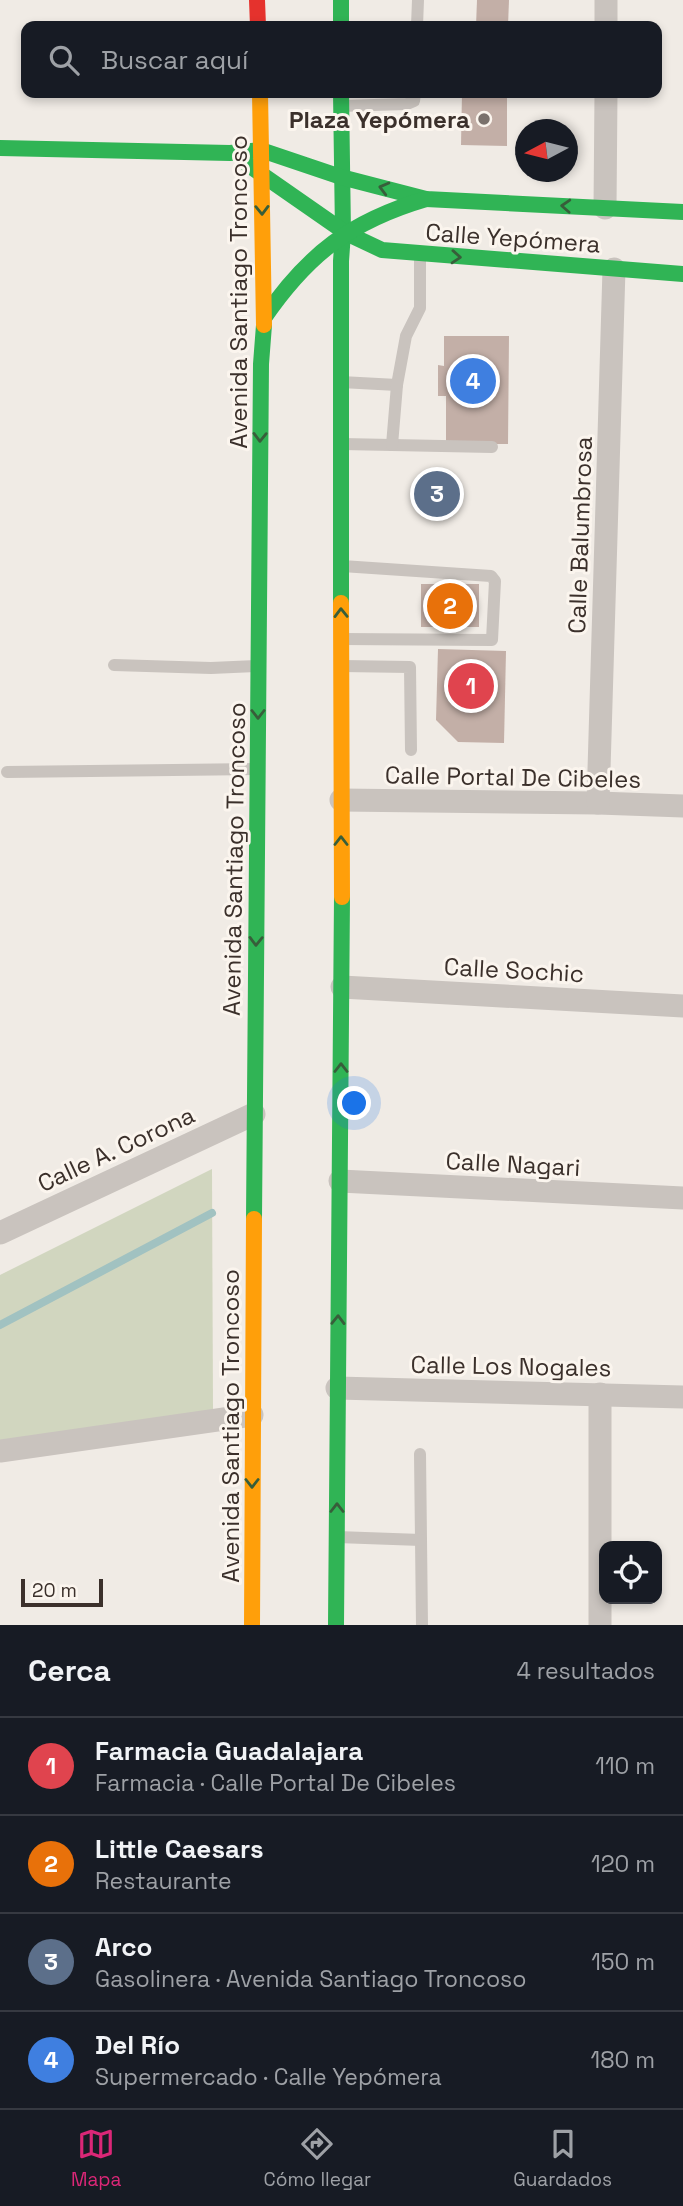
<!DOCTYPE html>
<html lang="es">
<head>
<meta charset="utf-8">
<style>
  body { margin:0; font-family:"Space Grotesk",sans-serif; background:#242831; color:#f1f3f6 }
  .controls { position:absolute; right:21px; bottom:21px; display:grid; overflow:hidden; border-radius:14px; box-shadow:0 4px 10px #0003 }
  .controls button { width:63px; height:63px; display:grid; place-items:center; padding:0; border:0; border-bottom:2px solid #363941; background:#171b24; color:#f1f3f6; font:35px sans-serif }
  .compass { position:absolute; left:515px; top:119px; width:63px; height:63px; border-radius:50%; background:#171b24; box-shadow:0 4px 10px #0003; rotate:263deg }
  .scale { position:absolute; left:21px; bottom:18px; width:82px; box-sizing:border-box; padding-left:7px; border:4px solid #3b302b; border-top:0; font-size:19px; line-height:24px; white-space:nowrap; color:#3b302b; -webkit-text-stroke:5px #fbf5ee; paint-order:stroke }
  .you { position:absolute; left:355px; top:1104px; width:24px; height:24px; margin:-18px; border:5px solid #fff; border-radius:50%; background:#1a73e8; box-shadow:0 0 0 10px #1a73e833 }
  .badge { display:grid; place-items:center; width:46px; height:46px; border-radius:50%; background:#db2777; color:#fff; font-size:23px; font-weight:700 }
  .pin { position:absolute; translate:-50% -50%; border:4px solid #fff; box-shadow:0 2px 7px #0006 }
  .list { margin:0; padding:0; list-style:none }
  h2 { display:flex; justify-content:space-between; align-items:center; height:91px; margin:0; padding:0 28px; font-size:30px }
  h2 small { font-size:23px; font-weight:400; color:#9ea1a6 }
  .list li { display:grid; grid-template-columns:46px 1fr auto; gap:21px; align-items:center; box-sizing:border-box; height:98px; padding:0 28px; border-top:2px solid #363941 }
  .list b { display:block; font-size:26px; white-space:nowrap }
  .list p { margin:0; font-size:23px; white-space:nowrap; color:#9ea1a6 }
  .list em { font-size:23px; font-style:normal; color:#9ea1a6 }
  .icon { flex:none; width:38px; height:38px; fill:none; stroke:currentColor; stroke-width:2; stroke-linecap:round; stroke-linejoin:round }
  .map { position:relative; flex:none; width:683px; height:1625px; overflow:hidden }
  .search { position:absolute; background:#171b24; box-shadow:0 4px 10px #0003; left:21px; right:21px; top:21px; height:77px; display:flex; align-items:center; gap:18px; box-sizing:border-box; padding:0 24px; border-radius:14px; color:#9ea1a6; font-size:26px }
  .sheet { height:483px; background:#171b24 }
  nav { display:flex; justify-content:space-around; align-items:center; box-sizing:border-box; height:98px; border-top:2px solid #363941; background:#171b24; font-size:19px; color:#9ea1a6 }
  nav a { display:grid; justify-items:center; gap:4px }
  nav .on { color:#db2777 }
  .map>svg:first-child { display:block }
  .green { fill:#d1d6bf }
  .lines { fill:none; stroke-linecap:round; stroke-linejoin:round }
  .stream { stroke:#a1c2c1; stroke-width:8 }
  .building { fill:#c3afa7 }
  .lane { stroke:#c9c3be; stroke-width:12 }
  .street { stroke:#c9c3be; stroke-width:23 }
  .fast { stroke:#30b455; stroke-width:16 }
  .slow { stroke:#ff9f0a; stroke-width:16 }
  .jam { stroke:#e5322d; stroke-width:16 }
  .oneway { stroke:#375e3a }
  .poi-dot { fill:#7a716c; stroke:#fbf5ee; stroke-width:2.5 }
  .labels { text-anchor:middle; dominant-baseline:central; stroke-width:6; stroke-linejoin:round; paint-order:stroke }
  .poi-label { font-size:24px; font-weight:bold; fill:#3b302b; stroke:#fbf5ee; text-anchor:end }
  .street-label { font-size:24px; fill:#3b302b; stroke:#fbf5ee }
</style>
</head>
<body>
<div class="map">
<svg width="683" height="1625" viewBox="0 0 683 1625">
  <rect width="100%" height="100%" fill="#f0ebe5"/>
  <path class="green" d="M212,1169L213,1410L0,1441V1275Z"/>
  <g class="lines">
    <path class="stream" d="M0,1325L212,1213"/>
  </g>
  <g class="building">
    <path d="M477,0H509L508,26H476Z"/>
    <path d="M462,93H507V146L461,145Z"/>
    <path d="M444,336H509L508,444H446V396H438V365L444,366Z"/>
    <rect x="421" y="584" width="58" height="43"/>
    <path d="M438,649L506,651L504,743L458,742L436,720Z"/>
  </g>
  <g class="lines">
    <g class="lane">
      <path d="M417,26L418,0"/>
      <path d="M341,106L407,104L414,101L415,93"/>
      <path d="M341,382L397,385"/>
      <path d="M342,444L492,447"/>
      <path d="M392,445L397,385L406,336L420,308V255"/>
      <path d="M342,566L491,576L495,581L492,640L342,639"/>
      <path d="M114,665L211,668L258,666"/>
      <path d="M342,666L410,667L411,750"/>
      <path d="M7,772L257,769"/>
      <path d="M420,1454L422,1625"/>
      <path d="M337,1537L421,1540"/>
    </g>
    <g class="street">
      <path d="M606,26V0"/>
      <path d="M605,208L606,93"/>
      <path d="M341,800L598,803L683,806"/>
      <path d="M598,803L614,269"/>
      <path d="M342,987L683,1006"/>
      <path d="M340,1181L683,1198"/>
      <path d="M0,1233L254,1114"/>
      <path d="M337,1388L683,1397"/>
      <path d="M0,1451L252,1415"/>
      <path d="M600,1625V1394"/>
    </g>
    <g class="fast">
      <path d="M341,0V26"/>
      <path d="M341,93L343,233L341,261V603"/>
      <path d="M0,148L230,153L261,150L341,177L426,199L683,212"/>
      <path d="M247,164L346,233L382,250L683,274"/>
      <path d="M264,318C308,254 351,221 426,199"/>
      <path d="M254,1219L261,364L264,325"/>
      <path d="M336,1625L342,897"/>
    </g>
    <g class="slow">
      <path d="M260,93L264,325"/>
      <path d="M341,603L342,897"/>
      <path d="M252,1625L254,1219"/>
    </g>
    <path class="jam" d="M257,0L258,26"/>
  </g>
  <defs><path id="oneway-chevron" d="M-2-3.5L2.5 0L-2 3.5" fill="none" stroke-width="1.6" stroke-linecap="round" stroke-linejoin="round" transform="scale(1.75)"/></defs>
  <g class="oneway">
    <use href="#oneway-chevron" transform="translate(384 188) rotate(-165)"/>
    <use href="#oneway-chevron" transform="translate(566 206) rotate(-177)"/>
    <use href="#oneway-chevron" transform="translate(262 210) rotate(89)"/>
    <use href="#oneway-chevron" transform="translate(456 257) rotate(4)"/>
    <use href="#oneway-chevron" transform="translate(260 437) rotate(91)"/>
    <use href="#oneway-chevron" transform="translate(341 613) rotate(-91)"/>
    <use href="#oneway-chevron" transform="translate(258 714) rotate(90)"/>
    <use href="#oneway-chevron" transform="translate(341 841) rotate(-90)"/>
    <use href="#oneway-chevron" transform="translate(256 941) rotate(91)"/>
    <use href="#oneway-chevron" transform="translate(341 1068) rotate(-90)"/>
    <use href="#oneway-chevron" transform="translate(338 1320) rotate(-89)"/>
    <use href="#oneway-chevron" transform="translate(252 1483) rotate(90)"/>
    <use href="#oneway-chevron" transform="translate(337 1508) rotate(-90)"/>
  </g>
  <circle class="poi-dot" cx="484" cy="119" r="7"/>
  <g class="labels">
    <g class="poi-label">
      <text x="470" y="119">Plaza Yepómera</text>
    </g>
    <g class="street-label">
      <text transform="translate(513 238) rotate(4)">Calle Yepómera</text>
      <text transform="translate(238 292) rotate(-90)">Avenida Santiago Troncoso</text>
      <text transform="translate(580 535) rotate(-88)">Calle Balumbrosa</text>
      <text transform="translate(513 777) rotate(1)">Calle Portal De Cibeles</text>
      <text transform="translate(234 859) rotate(-89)">Avenida Santiago Troncoso</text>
      <text transform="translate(514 970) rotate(3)">Calle Sochic</text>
      <text transform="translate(116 1149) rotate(-25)">Calle A. Corona</text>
      <text transform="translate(513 1164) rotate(3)">Calle Nagari</text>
      <text transform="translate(511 1366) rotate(1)">Calle Los Nogales</text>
      <text transform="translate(230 1426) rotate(-90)">Avenida Santiago Troncoso</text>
    </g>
  </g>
</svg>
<div class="controls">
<button><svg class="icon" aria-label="locate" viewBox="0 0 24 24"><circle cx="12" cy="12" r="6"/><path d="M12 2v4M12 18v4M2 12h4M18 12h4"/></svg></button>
</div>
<svg class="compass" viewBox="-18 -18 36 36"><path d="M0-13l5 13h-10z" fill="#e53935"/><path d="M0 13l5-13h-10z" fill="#9ea1a6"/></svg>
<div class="scale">20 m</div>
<div class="you"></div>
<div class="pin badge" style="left:471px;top:686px;background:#e0444e">1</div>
<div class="pin badge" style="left:450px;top:606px;background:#e8710a">2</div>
<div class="pin badge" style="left:437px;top:494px;background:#5c6f8a">3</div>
<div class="pin badge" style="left:473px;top:381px;background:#3f7fe0">4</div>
<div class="search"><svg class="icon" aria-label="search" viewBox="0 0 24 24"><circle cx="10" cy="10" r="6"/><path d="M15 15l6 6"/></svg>Buscar aquí</div>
</div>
<section class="sheet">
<h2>Cerca<small>4 resultados</small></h2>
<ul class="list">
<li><span class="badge" style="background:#e0444e">1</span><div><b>Farmacia Guadalajara</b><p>Farmacia · Calle Portal De Cibeles</p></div><em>110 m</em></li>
<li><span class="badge" style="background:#e8710a">2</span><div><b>Little Caesars</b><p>Restaurante</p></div><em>120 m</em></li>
<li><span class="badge" style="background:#5c6f8a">3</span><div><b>Arco</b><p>Gasolinera · Avenida Santiago Troncoso</p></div><em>150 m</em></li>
<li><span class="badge" style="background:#3f7fe0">4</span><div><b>Del Río</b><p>Supermercado · Calle Yepómera</p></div><em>180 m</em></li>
</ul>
</section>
<nav>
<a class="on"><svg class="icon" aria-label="map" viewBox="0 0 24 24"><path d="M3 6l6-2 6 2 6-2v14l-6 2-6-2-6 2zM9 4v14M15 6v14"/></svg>Mapa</a>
<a><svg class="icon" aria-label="directions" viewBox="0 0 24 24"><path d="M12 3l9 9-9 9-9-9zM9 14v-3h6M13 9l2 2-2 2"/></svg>Cómo llegar</a>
<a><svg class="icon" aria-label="saved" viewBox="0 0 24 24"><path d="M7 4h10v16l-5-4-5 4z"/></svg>Guardados</a>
</nav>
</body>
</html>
